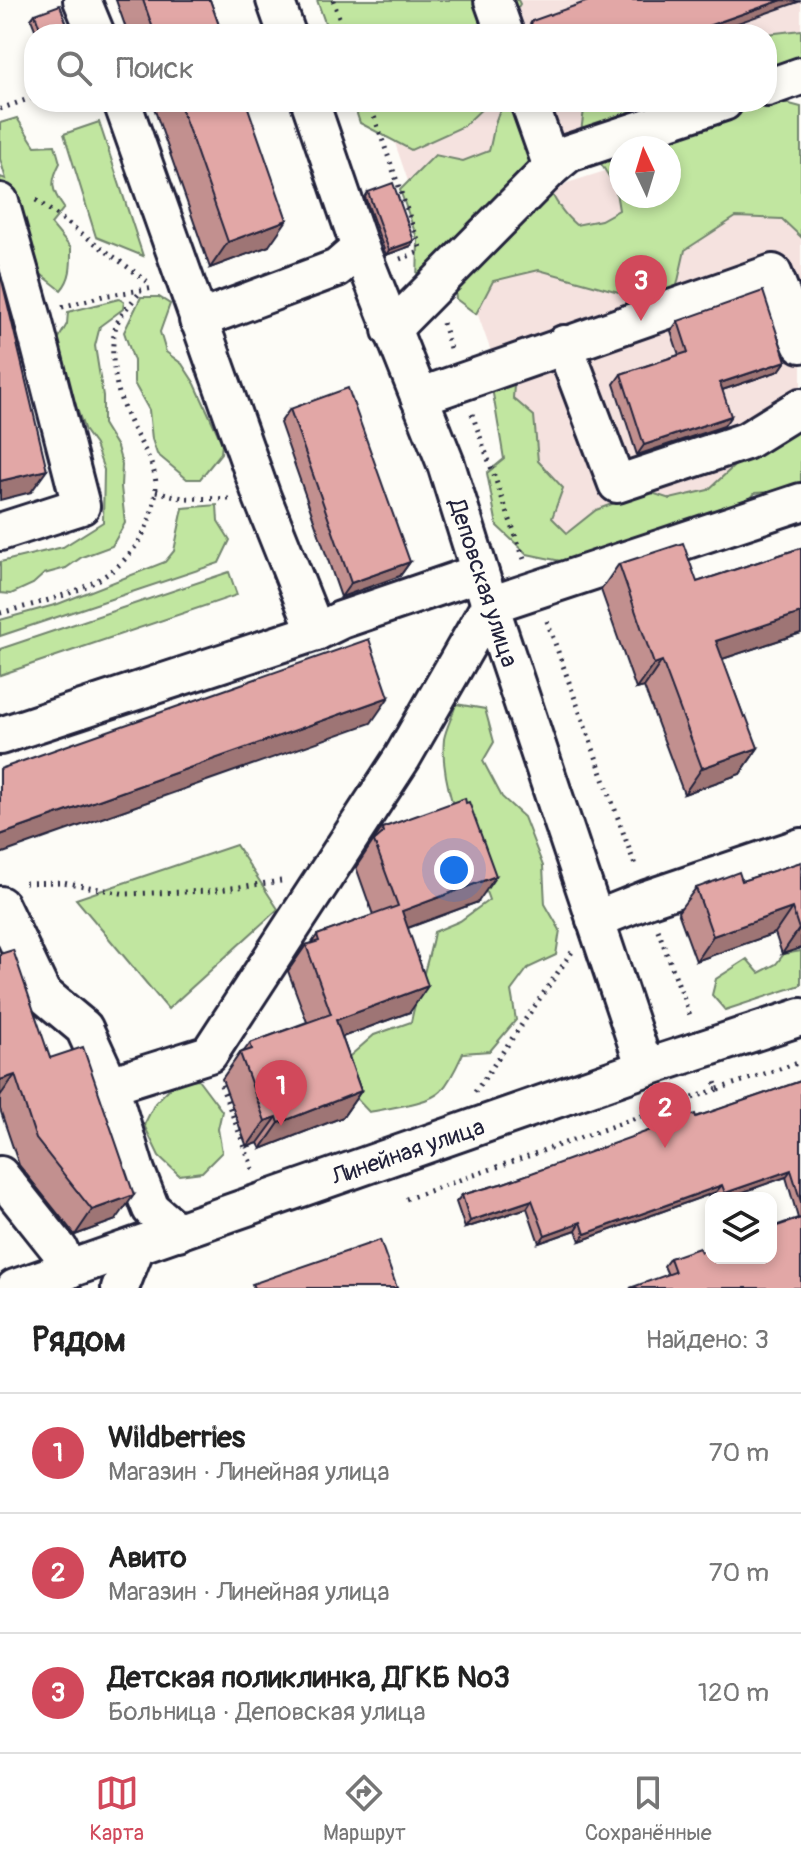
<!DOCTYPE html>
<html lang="ru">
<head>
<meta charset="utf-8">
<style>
  body { margin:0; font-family:Pangolin,sans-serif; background:#f6f6f6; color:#222 }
  .controls { position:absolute; right:24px; bottom:24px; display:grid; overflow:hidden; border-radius:16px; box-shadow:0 4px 12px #0003 }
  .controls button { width:72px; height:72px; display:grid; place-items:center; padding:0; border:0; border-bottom:2px solid #e0e0e0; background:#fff; color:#222; font:40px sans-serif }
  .compass { position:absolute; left:609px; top:136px; width:72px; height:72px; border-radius:50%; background:#fff; box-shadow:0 4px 12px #0003; rotate:356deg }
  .you { position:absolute; left:454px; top:870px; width:28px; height:28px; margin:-20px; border:6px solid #fff; border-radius:50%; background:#1a73e8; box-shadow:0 0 0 12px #1a73e833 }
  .badge { display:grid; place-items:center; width:52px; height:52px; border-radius:50%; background:#d1495b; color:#fff; font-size:26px; font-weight:700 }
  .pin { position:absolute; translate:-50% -66px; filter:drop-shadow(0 2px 4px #0008) }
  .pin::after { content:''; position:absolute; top:42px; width:28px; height:24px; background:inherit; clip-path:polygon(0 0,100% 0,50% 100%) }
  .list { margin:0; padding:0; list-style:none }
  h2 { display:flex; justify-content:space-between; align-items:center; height:104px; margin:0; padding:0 32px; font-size:34px }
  h2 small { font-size:26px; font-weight:400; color:#767676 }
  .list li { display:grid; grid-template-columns:52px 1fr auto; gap:24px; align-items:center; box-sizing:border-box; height:120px; padding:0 32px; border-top:2px solid #e0e0e0 }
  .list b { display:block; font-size:30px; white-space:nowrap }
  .list p { margin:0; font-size:26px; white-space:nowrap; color:#767676 }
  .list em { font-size:26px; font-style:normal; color:#767676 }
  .icon { flex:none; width:44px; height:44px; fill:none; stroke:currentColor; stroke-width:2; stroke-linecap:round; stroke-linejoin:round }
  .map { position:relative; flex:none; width:801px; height:1288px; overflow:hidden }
  .search { position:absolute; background:#fff; box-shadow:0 4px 12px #0003; left:24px; right:24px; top:24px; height:88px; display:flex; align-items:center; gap:20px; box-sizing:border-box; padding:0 28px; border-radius:32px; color:#767676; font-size:30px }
  .sheet { height:464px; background:#fff }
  nav { display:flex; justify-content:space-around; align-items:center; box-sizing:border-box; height:112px; border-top:2px solid #e0e0e0; background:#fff; font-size:22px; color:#767676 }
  nav a { display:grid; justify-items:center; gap:4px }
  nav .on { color:#d1495b }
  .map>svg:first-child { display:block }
  .built { fill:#f5e2df }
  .green { fill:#c1e6a0; stroke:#72846e; stroke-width:2; fill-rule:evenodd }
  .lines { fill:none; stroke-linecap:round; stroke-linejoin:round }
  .minor-casing { stroke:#22223b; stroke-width:42 }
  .path { stroke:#22223b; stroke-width:5; stroke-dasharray:2 6; stroke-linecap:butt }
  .minor { stroke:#fdfcf7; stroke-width:36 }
  .wall { fill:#c2908f; stroke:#22223b; stroke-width:2 }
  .shaded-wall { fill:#9e7574; stroke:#22223b; stroke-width:2 }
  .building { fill:#e2a7a6; stroke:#22223b; stroke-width:2 }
  .labels { text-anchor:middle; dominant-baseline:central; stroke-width:7; stroke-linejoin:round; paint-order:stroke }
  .street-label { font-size:24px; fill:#22223b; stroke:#fdfcf7 }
</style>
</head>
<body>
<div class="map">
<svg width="801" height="1288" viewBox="0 0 801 1288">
  <rect width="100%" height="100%" fill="#fdfcf7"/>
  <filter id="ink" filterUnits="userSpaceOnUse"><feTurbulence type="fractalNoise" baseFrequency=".0125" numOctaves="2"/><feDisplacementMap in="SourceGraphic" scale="16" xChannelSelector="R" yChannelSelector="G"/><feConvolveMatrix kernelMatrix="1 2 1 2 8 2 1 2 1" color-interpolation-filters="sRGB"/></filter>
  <g filter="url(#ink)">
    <g class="built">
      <path d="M347,0H801V50L767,62V34H359Z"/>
      <path d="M381,102H653L410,187Z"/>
      <path d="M801,106V465L560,545L463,273L567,183L621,166V196H669V150Z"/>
    </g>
    <g class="green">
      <path d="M317,0H518L520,4L501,34H329Z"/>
      <path d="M801,30V79L767,96V34Z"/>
      <path d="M767,98L801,107V237L782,219L736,217L685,250L674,299L626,294L539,270L493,281L476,314L456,299L452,269L417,284L418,241L400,190L435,155L463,161L489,151C497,122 492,102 526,102C537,144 541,196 576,225L601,220L619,210L615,186L581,132L585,102H767ZM621,148H669V196H621Z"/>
      <path d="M353,102H489L464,126L411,150L360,123Z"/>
      <path d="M17,118L35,146L55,145L60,163C50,182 51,190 64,208L51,224L71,248C71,263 72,278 61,290L0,242V177L6,179L0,159V123Z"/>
      <path d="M99,122L143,256L96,237L64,134Z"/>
      <path d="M141,297H159L170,304L160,332L166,352L182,364L195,384L222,443L221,453L200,479H187L157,454L152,439L149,410L134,383V361L124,332Z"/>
      <path d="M119,299L124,302L123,309L100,326L95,346L103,396V424L117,447L122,464L121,487L125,523L112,546L82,557L66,568L44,574L33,584L11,594L0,593V562L63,547L103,522L104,470L95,445L85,431L65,375L56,343L67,324L68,312Z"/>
      <path d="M515,374L513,398L534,416L538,461L563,488L552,518L567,533L596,510L646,491L670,499L708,490L777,427L801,432V490L755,493L742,509L679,533L652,531L570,563L527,554L497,526L487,473L504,459L490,376Z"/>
      <path d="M217,505L218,521L230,540L219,563L0,636V620L58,604L165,562L174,551L183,508Z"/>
      <path d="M229,572L237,595L0,675V649Z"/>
      <path d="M456,704L485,709L494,742L483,761L502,797L524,817L543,866L545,904L560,930L556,955L528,968L511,991L516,1020L490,1051L463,1053C457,1066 451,1080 441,1091C429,1104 387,1108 369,1112L352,1094L343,1062L374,1035L411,1022C417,991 429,962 434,932L460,921L489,900C472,852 439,791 444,739C446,728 453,715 456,704Z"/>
      <path d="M236,845L278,909L168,1009L76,899Z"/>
      <path d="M801,951V985L725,1010L712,995L716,979L747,959L759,973L776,964L784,954Z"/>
      <path d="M198,1079L222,1111L218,1129L222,1152L202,1172L179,1175L159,1156L144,1125L155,1103L176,1082Z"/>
    </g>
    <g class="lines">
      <defs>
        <g id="minor">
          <path d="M82,0L96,34"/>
          <path d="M275,0L287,34"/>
          <path d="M493,0L505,34"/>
          <path d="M767,88L801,76"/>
          <path d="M122,102L262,497L316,632"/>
          <path d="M310,102L360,248L446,464L490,605L645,1068"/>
          <path d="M529,102L552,167"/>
          <path d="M0,202L32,315L81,506L0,532"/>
          <path d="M198,320L337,268L360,248"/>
          <path d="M391,330L552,167L569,153L724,102"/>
          <path d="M564,344L617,484L746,441L801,407"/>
          <path d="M419,397L773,273L801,344"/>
          <path d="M0,736L316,632L341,620L479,573"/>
          <path d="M0,905L42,993L84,1028L110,1085L136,1171L151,1209L178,1232"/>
          <path d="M595,920L647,899L801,847"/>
          <path d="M110,1085L209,1054L402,758L490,605L801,502"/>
          <path d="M0,1175L59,1249L67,1271"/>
          <path d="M15,1288L645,1068L801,1017"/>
          <path d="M120,1288L136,1247"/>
        </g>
      </defs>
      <use href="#minor" class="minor-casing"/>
      <g class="path">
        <path d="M333,0L345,34"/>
        <path d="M369,102L422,252"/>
        <path d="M0,109L34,97"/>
        <path d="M36,200L151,284"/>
        <path d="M400,259L420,252"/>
        <path d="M62,307L103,296L154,288"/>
        <path d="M443,323L451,352"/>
        <path d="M472,414L524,559"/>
        <path d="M156,491L182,498L229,499"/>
        <path d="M0,613C62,597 130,584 151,514C155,501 158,485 154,472C148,452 135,435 127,416C116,391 108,353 116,326C120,314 133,301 141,291"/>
        <path d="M547,621L636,868"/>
        <path d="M25,883L63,882L126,894L211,891L281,881"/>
        <path d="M658,930L691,1018"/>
        <path d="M221,1085L253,1169"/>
        <path d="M718,1089L801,1062"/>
        <path d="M475,1092L572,952"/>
        <path d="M406,1199L718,1089L714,1080"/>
      </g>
      <use href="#minor" class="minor"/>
    </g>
    <g class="wall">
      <path d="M116,0H210L222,34H128Z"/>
      <path d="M35,14L70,33L69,34H37L31,19Z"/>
      <path d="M532,21L706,34H524Z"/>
      <path d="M152,102H246L269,246L210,268Z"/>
      <path d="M368,192L411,246L386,255L365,197Z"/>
      <path d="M678,321L786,361L779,371L722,390L724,426L637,455L614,384L621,374L679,355L671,331Z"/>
      <path d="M290,409L410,562L400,576L341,597L280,423Z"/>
      <path d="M801,548V633L722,659L744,717L758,748L740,774L684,794L644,687L636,689L601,590L619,564L697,582Z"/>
      <path d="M382,828L478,902L408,928L410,1012L342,1037L361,1091L343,1117L261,1149L258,1143L247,1147L222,1079L240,1053L244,1051L250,1043L307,1022L288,971L306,945L311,944L317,935L373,915L356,867Z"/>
      <path d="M801,862V948L782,954L775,933L696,961L678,912L696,888L742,881Z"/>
      <path d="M0,954L50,1058L116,1220L75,1235L19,1165L0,1109Z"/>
      <path d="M801,1081V1288L668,1275L664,1266L670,1258L701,1252L798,1218L786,1177L726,1198H718L716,1192L580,1241L576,1230L539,1243L527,1208L465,1228L456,1202L462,1195L504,1183Z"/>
    </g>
    <g class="shaded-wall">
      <path d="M782,0L801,1L706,34H685Z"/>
      <path d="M287,220L269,246L210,268L228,242Z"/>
      <path d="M414,241L411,246L386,255L389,250Z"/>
      <path d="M786,361L779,371L713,393L720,383Z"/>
      <path d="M731,416L724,426L637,455L644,445Z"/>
      <path d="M47,470L31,492L0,500V481Z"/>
      <path d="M410,562L400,576L341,597L351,583Z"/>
      <path d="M801,613V633L698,667L716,641Z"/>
      <path d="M662,661L644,687L636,689L654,664Z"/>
      <path d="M389,697L371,723L0,854V835Z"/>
      <path d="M758,748L740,774L684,794L702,768Z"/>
      <path d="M496,876L478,902L383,937L402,911Z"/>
      <path d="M792,908L775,933L696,961L713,936Z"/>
      <path d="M799,929H801V948L782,954Z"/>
      <path d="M428,986L410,1012L318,1046L336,1020Z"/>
      <path d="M15,1075L0,1096V1080Z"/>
      <path d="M361,1091L343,1117L261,1149L279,1123Z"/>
      <path d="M277,1117L258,1143L247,1147L265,1121Z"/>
      <path d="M791,1170L786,1177L726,1198H721L725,1193Z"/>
      <path d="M722,1185L716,1192L580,1241L585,1234Z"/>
      <path d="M134,1195L116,1220L75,1235L92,1210Z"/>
      <path d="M532,1200L527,1208L465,1228L470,1221Z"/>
      <path d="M581,1222L576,1230L539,1243L545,1235Z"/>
    </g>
    <g class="building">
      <path d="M143,0H210L222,34H155Z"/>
      <path d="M591,0H782L685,34H529L532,21Z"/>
      <path d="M60,5L70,33L42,34L35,14Z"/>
      <path d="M179,102H246L287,220L228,242Z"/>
      <path d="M393,183L414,241L389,250L368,192Z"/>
      <path d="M0,272L47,470L0,481Z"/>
      <path d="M763,291L786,361L720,383L731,416L644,445L621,374L688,352L678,321Z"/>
      <path d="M348,388L410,562L351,583L290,409Z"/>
      <path d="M683,543L697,582L801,548V613L716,641L744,717L746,716L758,748L702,768L662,661L654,664L619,564Z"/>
      <path d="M369,639L389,697L0,835V769Z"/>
      <path d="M465,798L466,803L469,802L496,876L402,911L428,986L336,1020L361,1091L279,1123L277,1117L265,1121L240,1053L252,1049L250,1043L331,1014L306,945L319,941L317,935L398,906L374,841L383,833L382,828Z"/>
      <path d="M801,862V929H799L792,908L713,936L696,888L739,872L742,881Z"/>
      <path d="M13,950L50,1058L83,1047L134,1195L92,1210L36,1139L15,1075L0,1080V954Z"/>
      <path d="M801,1081V1202L791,1170L725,1193L722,1185L585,1234L581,1222L545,1235L532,1200L470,1221L462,1195L504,1183L695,1114L696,1117Z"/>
      <path d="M801,1218V1288H630L675,1272L670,1258L699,1248L701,1252L711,1248V1258H771V1228Z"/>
      <path d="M380,1240L397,1288H254L252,1284Z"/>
    </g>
  </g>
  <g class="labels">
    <g class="street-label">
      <text transform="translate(483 583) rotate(72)">Деповская улица</text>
      <text transform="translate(408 1152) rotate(-19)">Линейная улица</text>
    </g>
  </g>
</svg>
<div class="controls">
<button><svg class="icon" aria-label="layers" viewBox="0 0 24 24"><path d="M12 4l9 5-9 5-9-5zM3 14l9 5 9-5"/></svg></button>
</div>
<svg class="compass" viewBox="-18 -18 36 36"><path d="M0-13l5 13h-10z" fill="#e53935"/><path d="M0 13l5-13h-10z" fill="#767676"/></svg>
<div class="you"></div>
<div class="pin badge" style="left:281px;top:1126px">1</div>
<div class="pin badge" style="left:665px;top:1148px">2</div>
<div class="pin badge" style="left:641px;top:321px">3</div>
<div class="search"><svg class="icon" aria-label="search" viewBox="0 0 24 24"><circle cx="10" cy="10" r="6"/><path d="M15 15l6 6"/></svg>Поиск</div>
</div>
<section class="sheet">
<h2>Рядом<small>Найдено: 3</small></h2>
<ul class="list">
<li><span class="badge">1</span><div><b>Wildberries</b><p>Магазин · Линейная улица</p></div><em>70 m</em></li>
<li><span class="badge">2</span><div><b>Авито</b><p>Магазин · Линейная улица</p></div><em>70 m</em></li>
<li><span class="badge">3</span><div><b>Детская поликлинка, ДГКБ №3</b><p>Больница · Деповская улица</p></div><em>120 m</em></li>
</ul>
</section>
<nav>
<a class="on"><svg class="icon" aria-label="map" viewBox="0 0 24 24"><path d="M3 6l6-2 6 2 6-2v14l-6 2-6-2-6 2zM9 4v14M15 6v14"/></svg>Карта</a>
<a><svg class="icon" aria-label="directions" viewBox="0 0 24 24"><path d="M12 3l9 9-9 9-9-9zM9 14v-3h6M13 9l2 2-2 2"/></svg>Маршрут</a>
<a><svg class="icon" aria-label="saved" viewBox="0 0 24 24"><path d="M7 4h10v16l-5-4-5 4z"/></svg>Сохранённые</a>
</nav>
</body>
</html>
